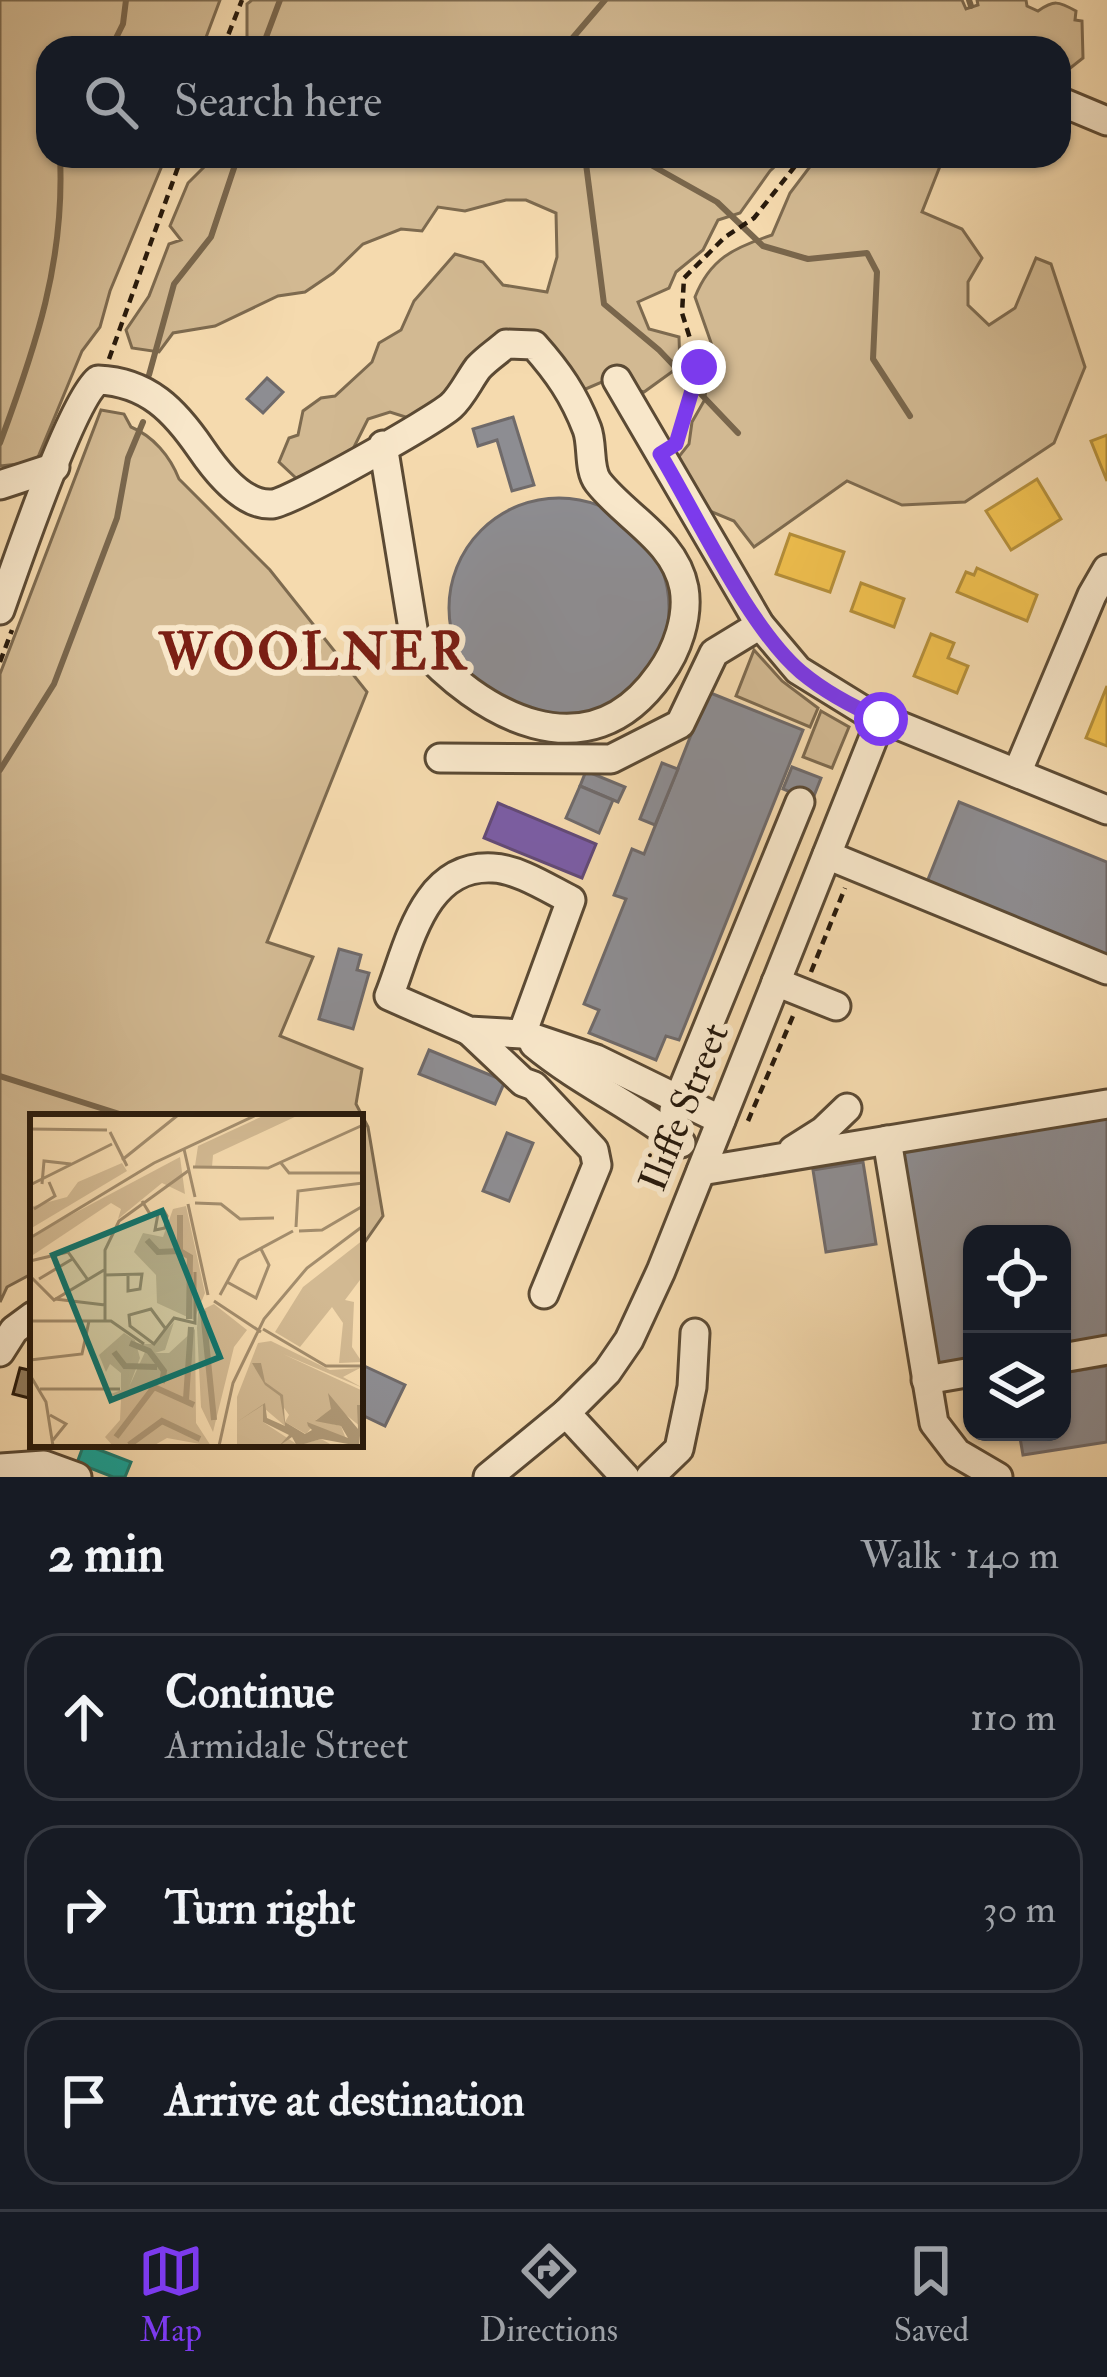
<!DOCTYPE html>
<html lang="en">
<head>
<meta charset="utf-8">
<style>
  body { margin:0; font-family:"IM FELL Double Pica",serif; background:#242831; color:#f1f3f6 }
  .controls { position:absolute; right:36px; bottom:36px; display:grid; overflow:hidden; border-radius:24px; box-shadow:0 3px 9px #0004 }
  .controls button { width:108px; height:108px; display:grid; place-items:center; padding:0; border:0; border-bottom:3px solid #363941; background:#171b24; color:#f1f3f6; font:60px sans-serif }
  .stop { position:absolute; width:36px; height:36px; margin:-27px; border:9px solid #7c3aed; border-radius:50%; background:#fff }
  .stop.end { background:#7c3aed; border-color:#fff; box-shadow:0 3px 12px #0008 }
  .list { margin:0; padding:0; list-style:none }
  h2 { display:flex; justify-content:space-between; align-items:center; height:156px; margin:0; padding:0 48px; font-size:51px }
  h2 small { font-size:39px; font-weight:400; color:#9ea1a6 }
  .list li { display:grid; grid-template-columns:78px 1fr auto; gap:36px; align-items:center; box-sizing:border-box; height:168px; margin:0 24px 24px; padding:0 24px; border:3px solid #363941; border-radius:36px }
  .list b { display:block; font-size:45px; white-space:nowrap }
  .list p { margin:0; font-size:39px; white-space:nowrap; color:#9ea1a6 }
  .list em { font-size:39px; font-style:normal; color:#9ea1a6 }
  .icon { flex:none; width:66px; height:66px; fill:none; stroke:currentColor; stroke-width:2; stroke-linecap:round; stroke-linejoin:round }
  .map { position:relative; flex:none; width:1107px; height:1477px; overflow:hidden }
  .search { position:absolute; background:#171b24; box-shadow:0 3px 9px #0004; left:36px; right:36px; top:36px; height:132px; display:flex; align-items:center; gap:30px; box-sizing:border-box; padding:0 42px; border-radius:36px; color:#9ea1a6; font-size:45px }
  .sheet { height:732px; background:#171b24 }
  nav { display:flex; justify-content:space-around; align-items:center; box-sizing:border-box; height:168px; border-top:3px solid #363941; background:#171b24; font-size:33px; color:#9ea1a6 }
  nav a { display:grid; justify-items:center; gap:6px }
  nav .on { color:#7c3aed }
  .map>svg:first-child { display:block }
  .green { fill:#d2b992; stroke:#7d6a4f; stroke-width:3 }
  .homes { fill:#f2c14e; stroke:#b58f3a; stroke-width:3 }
  .offices { fill:#7b5ea7; stroke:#624a78; stroke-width:3 }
  .public { fill:#17a398; stroke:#1c7a6e; stroke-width:3 }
  .industry { fill:#8d8d92; stroke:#6f6a6a; stroke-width:3 }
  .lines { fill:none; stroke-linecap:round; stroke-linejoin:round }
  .stream { stroke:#79664c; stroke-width:6 }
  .building { fill:#937e60; stroke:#281a0c; stroke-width:3 }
  .minor-casing { stroke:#5b4a34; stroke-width:33 }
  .path { stroke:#281a0c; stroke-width:4.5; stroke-dasharray:9 6; stroke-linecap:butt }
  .minor { stroke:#f8e7ca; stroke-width:27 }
  .route { stroke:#7c3aed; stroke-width:15 }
  .labels { text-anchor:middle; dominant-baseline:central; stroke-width:12; stroke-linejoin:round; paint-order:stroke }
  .street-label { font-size:39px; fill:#281a0c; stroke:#f8e7ca }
  .district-label { font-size:51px; font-weight:bold; letter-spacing:3px; fill:#7a1f14; stroke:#f8e7ca }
  .inset-river { fill:none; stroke:#af9977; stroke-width:6 }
  .inset-road { fill:none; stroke:#a38d6d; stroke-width:3 }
  .view { fill:#0f766e; fill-opacity:0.15; stroke:#0f766e; stroke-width:6 }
  .inset-edge { fill:none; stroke:#281a0c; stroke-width:6 }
</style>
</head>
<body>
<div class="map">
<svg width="1107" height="1477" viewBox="0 0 1107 1477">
  <rect width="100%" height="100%" fill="#f5daae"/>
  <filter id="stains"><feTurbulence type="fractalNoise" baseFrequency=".00167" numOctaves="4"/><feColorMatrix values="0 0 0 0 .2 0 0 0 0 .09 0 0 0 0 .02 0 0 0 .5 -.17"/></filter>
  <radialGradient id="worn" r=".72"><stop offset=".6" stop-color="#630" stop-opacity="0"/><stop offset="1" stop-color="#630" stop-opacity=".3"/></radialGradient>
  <g class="green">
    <path d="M0,0H220L202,48H48V156H166L110,291L100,327L82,351L36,462L0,466Z"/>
    <path d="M252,0H962L966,9L978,5L977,0H1026L1027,6L1038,11C1054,0 1058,1 1076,11L1075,20L1082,21L1083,58L1059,77V48H1005L1003,45L1002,48H235L247,37V4Z"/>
    <path d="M206,156H786L770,171L740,213L718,220L703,250L676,272L669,288L638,302L649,329L679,337L680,366L644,392L604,381L581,391L506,344L415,420L390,412L368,419L350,455L326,474L316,469L296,478L279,462L289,438L298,435L303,411L321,398L335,396L372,362L379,343L401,330L414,301L455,254L483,262L503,285L547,292L557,257L556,213L526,200H506L465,211L438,207L422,231L401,229L363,244L333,273L305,292L278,296L215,326L173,333L159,352L132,348L126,330L149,296L169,244L181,240L170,226L188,183L205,166Z"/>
    <path d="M818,156H944L922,212L962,229L982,258L968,282V305L989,325L1015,308L1036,258L1051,264L1085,367L1054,443L965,502L902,505L847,481L754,547L734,521L705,509L673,464L689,444L692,422L704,401L714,351L695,297C710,259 733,248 772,235L790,193Z"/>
    <path d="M101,410L124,414L131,427C153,436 170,456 179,479L270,570L367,692L267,942L313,957L280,1036L362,1069L356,1104L368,1127L383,1216L360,1249V1117H33V1273L7,1287L0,1302V674Z"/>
    <path d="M754,650L782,681L818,708L810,727L736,696Z"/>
    <path d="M821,711L849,727L832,768L803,757Z"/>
  </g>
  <g class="homes">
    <path d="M1107,435V481L1091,441Z"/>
    <path d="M1037,479L1061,519L1011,550L986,511Z"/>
    <path d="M790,534L844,552L830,592L776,574Z"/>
    <path d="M977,568L1037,595L1027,621L957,592L966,572L974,575Z"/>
    <path d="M861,583L904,599L894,627L851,611Z"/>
    <path d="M931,634L954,643L948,658L968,666L957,693L914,676Z"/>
    <path d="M1107,686V746L1086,738Z"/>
  </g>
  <path class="offices" d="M498,803L596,844L582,878L484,838Z"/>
  <path class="public" d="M84,1444L131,1462L125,1477H113L77,1463Z"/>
  <g class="industry">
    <path d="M267,378L283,392L263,413L247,399Z"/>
    <path d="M513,417L534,485L512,491L497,440L478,446L473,429Z"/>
    <circle cx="559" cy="608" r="110"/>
    <path d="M708,692L803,730L679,1040L666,1036L656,1060L589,1033L599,1010L584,1004L626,899L614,895L632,849L644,854Z"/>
    <path d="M662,763L678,769L655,825L640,819Z"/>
    <path d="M792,767L821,778L812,801L783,789Z"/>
    <path d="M586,771L625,787L618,802L580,786Z"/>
    <path d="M580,786L613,800L599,833L566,818Z"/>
    <path d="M959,802L1107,862V955L927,882Z"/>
    <path d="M339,949L361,955L357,970L369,973L353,1029L319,1019Z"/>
    <path d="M429,1050L505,1081L495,1104L419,1074Z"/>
    <path d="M1107,1113V1341L1062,1348V1234H972V1362L938,1367L902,1145Z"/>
    <path d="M507,1133L533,1143L509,1201L483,1191Z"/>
    <path d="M863,1162L876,1244L826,1252L813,1170Z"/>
    <path d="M360,1364L405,1385L385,1426L360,1414Z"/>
    <path d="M1107,1366V1442L1023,1455L1019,1432H1062V1373Z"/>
  </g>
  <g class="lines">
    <g class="stream">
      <path d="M969,0L971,6"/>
      <path d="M111,48L123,24L126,0"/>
      <path d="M262,48L280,0"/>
      <path d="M564,48L605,0"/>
      <path d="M585,156L604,304L659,350L738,433"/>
      <path d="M635,156L717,202L763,246L808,259L867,253L877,272L873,359L910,416"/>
      <path d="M149,375L174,284L211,237L238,156"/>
      <path d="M0,443C36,346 65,261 60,156"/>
      <path d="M0,770L54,684L117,518L128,458L143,422"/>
      <path d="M0,1076L129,1117"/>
    </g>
  </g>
  <path class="building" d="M20,1368L33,1371V1399L13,1394Z"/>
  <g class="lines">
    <defs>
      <g id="minor">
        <path d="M1059,101L1107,121"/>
        <path d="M617,380L760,625L798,670L866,712L1107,810"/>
        <path d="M0,485L55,467"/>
        <path d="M0,610C15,568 71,402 98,380C148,382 175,411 201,449C216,471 243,506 272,504C290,503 435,420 451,406C462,396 469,380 478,368C486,359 497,352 506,344L534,345C558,372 574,395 587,429C593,445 588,469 598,482C625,517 675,540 684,588C689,617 677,651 660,674C588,777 479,715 415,641L383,445"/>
        <path d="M440,758L611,759L680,724L714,653L760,625"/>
        <path d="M1017,773L1092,595L1107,569"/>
        <path d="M827,855L1107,970"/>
        <path d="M776,982L836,1006"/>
        <path d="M469,1031L523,1082L534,1086L594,1150L597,1165L544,1294"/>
        <path d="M522,1034L571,900C549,889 518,869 493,868C423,864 409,946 389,996L469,1031L522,1034L596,1059L721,1120"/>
        <path d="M534,1044C580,1082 634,1106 681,1143"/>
        <path d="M674,1138V1110L800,802"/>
        <path d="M887,1140L934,1423L957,1453L998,1477"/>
        <path d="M793,1150L823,1131L847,1108"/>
        <path d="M701,1171L1107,1104"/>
        <path d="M0,1352L14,1330L33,1316"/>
        <path d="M1062,1358L1107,1350"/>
        <path d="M926,1380L972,1372"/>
        <path d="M566,1413L625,1477"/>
        <path d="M0,1468L44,1465L77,1477"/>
        <path d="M488,1477L566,1413L607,1372L629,1340L661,1271L881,719"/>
        <path d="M650,1477L679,1449L692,1387L695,1333"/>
      </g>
    </defs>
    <use href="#minor" class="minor-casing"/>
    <g class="path">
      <path d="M223,48L242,0"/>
      <path d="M930,48L943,42L955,48"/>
      <path d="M109,359L182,156"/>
      <path d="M678,437L699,367L682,313L684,278L725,237L754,218L803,156"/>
      <path d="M0,662L12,630"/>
      <path d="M811,972L845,888"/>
      <path d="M748,1121L793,1016"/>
    </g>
    <use href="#minor" class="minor"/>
  </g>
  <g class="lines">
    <path class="route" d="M699,367L676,444L660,454C697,516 749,628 801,672C825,692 853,707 881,719"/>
  </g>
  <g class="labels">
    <g class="street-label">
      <text transform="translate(684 1107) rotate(-68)">Iliffe Street</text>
    </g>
    <g class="district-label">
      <text x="314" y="653">WOOLNER</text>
    </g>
  </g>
  <g transform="translate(30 1114)">
    <rect width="333" height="333" fill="#f5daae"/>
    <path d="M235,1H269L183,41L182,53L165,52L168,32ZM150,43L155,80L132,69L88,105L91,95L81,89L0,143V126L22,111ZM92,49L97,57L0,115V93L37,83L48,68ZM156,92L175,179L164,206L127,189L126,161L104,138L113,119L133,123L143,95ZM333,126V162L315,186L324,188L322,233L332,248L309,249L313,209L302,193L270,233L245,218L273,173ZM184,190L217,216L204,233L183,318L171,293L167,214L168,198ZM144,208L135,236L125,239H139L165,215L166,309L181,332L137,324L123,332H83L75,323L90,306L91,285L81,280L91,276V259L80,250L76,258L69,241L94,219L105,226L110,244L99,273L115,238L111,230H124ZM241,227L300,256L330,254L313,263L333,274L253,240L333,277L331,313L310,296L307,307L295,300L286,306L311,312L316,325L282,313L276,320L255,308L259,301L252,291L255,312L235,295L233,308L268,331L291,325L304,332H207V283L228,229Z" fill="#d2b992"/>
    <path d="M222,249H231L235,268L253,281L255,308L275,320L282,316L278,312L277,308L318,324L311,312L285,307L301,295L298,279L328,315L327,291H333L329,332L291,325L267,332L262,323L249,332L259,321L233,308V291L207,308L235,289L237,304L255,312L250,282L235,271Z" fill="#af9977"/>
    <path class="inset-river" d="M150,101V137L160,143L159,205M117,126L128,138L150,137M173,197L184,306M100,229L119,237L134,257L132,269M84,238L95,252L127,253M156,285L161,213M86,323L124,273L164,291M99,331L132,307L170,325"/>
    <path class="inset-road" d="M0,15L77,16M80,18L97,52M154,35L165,83M92,46L148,1M251,49L259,59H333M163,53L238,54L333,11M12,70L14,47L41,50M0,71L82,30M112,87L120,100L134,97L137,102L135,114L125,116L128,100M165,89L191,90L210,105L244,104M158,90L178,181M4,95L25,82L19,68M266,113L268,77L333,69M269,117L292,116L333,92M0,124L124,49L226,1M0,147L38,138L58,166M75,161L112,160L110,175L98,177V162M0,162L24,186L74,156M9,165L44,144M197,168L226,184L239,151L231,135M190,181L209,146L263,117M25,185L75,191M184,187L231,218M0,207H81L114,230M75,207V136L89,107L158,57M135,214L121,195L99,201L100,212L124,230L144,204L165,209V158M233,215L296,252H333M0,246L52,240L59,207M0,261L16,288L23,332M10,275H90M20,301L36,310L23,326M189,332L203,269L234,205L277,154L333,112"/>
    <path class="view" d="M132,97L190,243L81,286L23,141Z"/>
    <rect width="333" height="333" class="inset-edge"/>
  </g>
  <rect width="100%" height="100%" filter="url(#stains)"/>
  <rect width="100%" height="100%" fill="url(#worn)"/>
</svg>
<div class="controls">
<button><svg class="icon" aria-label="locate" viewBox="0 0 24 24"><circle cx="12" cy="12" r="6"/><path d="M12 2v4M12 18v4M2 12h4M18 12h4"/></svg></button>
<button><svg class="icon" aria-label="layers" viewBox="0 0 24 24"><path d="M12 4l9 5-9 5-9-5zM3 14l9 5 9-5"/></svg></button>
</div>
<div class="stop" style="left:881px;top:719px"></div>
<div class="stop end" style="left:699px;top:367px"></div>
<div class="search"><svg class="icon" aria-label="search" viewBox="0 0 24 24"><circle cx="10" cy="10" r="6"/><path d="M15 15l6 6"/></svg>Search here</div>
</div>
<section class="sheet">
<h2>2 min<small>Walk · 140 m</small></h2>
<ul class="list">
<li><svg class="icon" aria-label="ahead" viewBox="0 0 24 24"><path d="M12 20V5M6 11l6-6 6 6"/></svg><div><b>Continue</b><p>Armidale Street</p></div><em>110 m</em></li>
<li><svg class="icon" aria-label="right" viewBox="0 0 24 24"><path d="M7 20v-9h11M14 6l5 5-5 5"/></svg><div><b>Turn right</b></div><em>30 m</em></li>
<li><svg class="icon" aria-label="arrive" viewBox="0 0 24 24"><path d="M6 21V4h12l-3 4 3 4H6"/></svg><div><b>Arrive at destination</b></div></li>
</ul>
</section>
<nav>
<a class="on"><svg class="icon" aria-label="map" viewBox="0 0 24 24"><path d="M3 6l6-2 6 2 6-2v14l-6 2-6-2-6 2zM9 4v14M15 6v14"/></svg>Map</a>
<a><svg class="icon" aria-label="directions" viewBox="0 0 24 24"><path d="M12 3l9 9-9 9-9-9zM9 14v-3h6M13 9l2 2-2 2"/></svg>Directions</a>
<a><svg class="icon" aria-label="saved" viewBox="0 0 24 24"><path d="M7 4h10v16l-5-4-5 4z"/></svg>Saved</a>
</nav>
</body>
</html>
